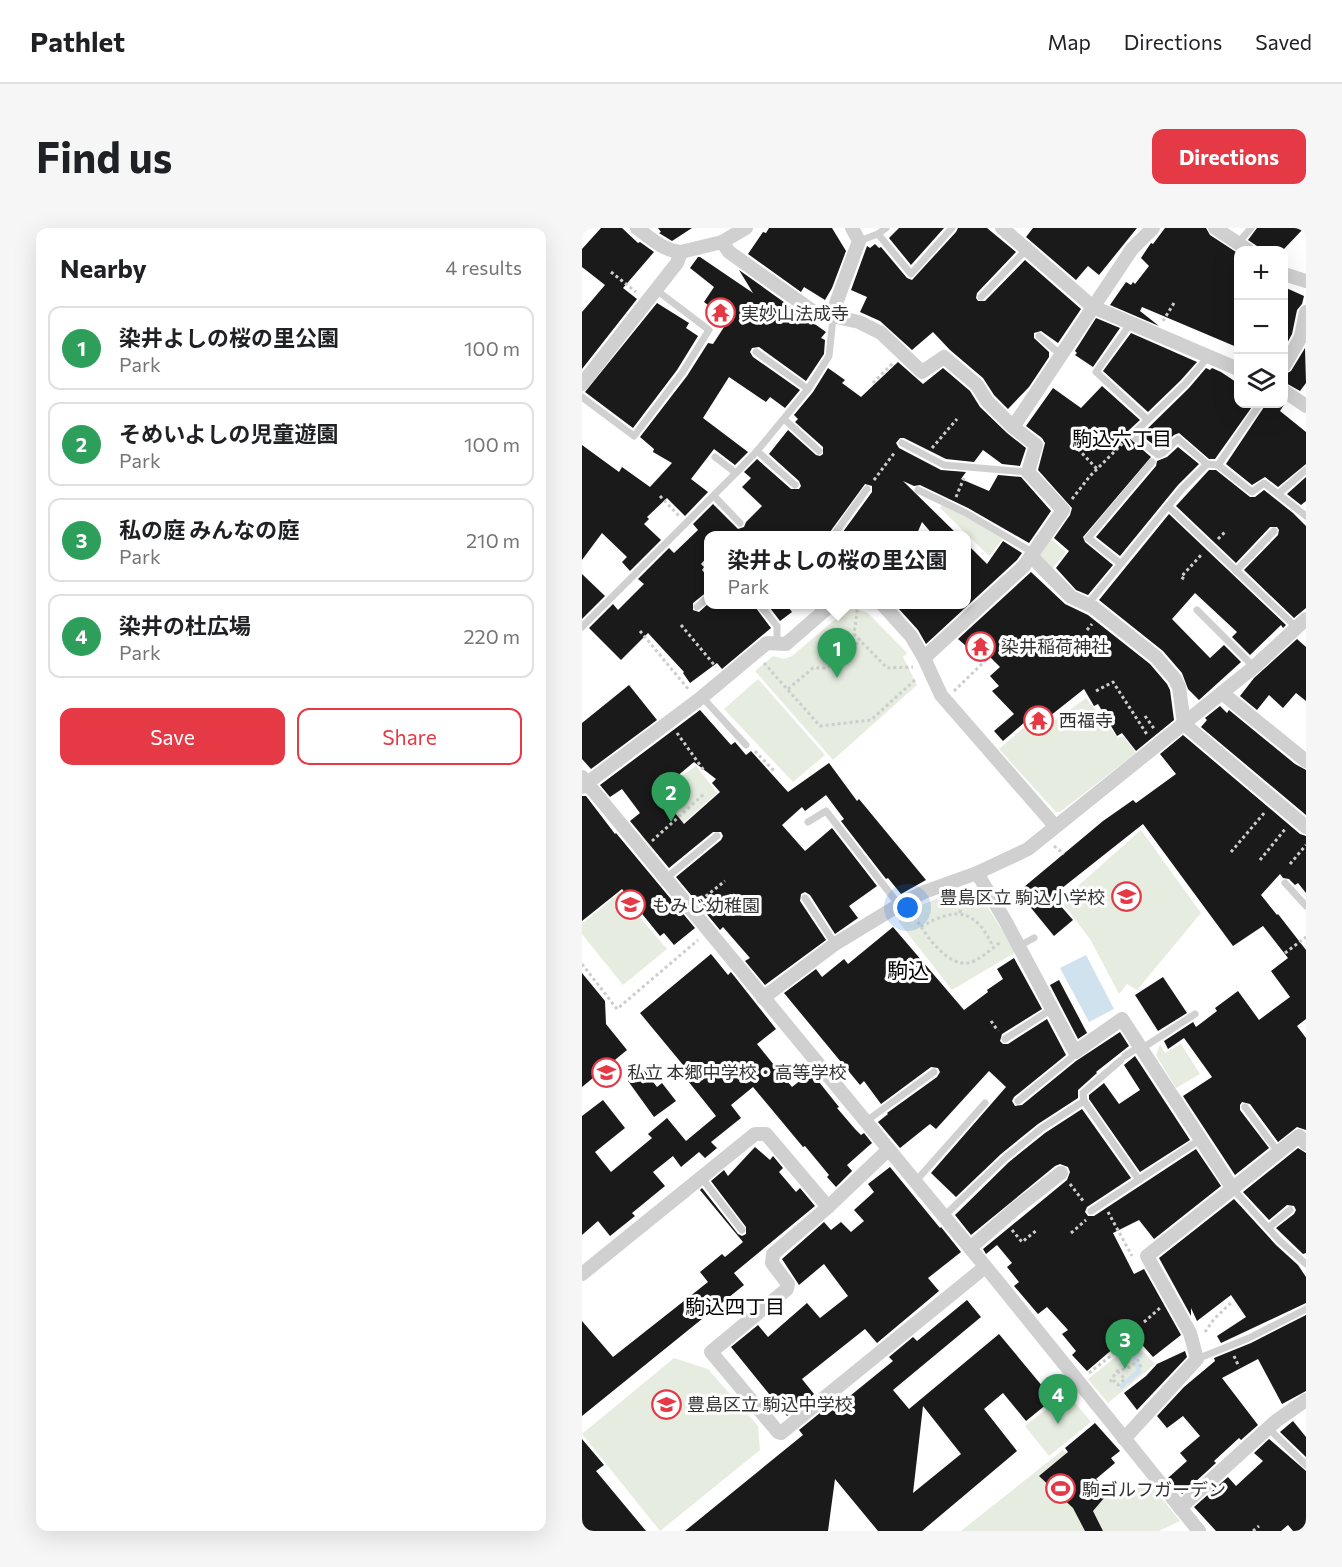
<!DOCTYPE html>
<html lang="en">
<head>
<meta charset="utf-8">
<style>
  body { margin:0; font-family:Commissioner,"Noto Sans JP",sans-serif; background:#f6f6f6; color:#202124 }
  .controls { position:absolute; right:18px; top:18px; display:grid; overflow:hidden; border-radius:12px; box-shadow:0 6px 24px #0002 }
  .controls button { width:54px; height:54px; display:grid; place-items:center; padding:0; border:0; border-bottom:2px solid #e0e0e0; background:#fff; color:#202124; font:30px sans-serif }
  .you { position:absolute; left:326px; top:680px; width:21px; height:21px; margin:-15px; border:4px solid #fff; border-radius:50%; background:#1a73e8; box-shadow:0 0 0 9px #1a73e833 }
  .badge { display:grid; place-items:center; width:39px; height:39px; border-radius:50%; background:#e63946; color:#fff; font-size:20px; font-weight:700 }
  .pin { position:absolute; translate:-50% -50px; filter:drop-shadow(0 2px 3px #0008) }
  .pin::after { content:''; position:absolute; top:32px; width:21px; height:18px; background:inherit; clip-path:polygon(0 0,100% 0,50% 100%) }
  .popup { position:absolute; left:122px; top:303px; width:267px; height:78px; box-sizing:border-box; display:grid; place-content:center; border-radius:12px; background:#fff; filter:drop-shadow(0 2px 4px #0005); font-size:20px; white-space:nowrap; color:#757577 }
  .popup b { font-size:22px; color:#202124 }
  .popup::after { content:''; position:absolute; left:50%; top:100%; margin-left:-12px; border:12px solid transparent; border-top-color:#fff }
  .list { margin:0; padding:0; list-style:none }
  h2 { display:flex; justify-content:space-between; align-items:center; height:78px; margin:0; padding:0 24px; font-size:26px }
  h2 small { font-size:20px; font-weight:400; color:#757577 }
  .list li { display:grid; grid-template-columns:39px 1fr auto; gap:18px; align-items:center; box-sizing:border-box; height:84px; margin:0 12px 12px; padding:0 12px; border:2px solid #e0e0e0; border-radius:12px }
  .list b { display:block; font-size:22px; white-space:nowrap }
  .list p { margin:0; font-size:20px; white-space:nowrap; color:#757577 }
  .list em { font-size:20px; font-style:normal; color:#757577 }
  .actions { display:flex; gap:12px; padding:18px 24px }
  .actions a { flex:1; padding:14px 0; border:2px solid #e63946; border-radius:12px; text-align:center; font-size:21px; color:#e63946 }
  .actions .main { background:#e63946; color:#fff }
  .icon { flex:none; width:33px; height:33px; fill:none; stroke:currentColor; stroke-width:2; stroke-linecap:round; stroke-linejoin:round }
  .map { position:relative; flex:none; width:724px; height:1303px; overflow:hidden; border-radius:12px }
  header { display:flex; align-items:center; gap:36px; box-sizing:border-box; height:84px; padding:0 30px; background:#fff; border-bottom:2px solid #e0e0e0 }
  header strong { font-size:28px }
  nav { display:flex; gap:33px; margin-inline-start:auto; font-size:21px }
  .intro { display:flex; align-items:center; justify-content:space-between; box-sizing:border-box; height:144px; padding:0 36px }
  h1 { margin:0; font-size:42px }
  .button { padding:15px 27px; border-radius:12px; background:#e63946; color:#fff; font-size:21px; font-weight:700 }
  main { display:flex; gap:36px; padding:0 36px }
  aside { flex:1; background:#fff; border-radius:12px; box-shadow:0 6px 24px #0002 }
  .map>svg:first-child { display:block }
  .green { fill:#e6ecdf }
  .water { fill:#cfe2ee }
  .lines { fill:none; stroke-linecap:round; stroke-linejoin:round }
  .stream { stroke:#cfe2ee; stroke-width:5 }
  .building { fill:#1a1a1a; fill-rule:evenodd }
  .path { stroke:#cdcdcd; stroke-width:3; stroke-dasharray:3 3; stroke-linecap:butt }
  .lane { stroke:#d0d0d0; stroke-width:7 }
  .street { stroke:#d0d0d0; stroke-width:14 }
  .labels { text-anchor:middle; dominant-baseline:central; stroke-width:6; stroke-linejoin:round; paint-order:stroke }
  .poi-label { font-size:18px; fill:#333; stroke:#fff; text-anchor:start }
  .neighbourhood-label { font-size:20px; fill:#000; stroke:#fff }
  .quarter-label { font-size:21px; fill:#000; stroke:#fff }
</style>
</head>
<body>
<header>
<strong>Pathlet</strong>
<nav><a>Map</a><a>Directions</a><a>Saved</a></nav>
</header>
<div class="intro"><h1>Find us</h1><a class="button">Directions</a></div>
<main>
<aside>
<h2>Nearby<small>4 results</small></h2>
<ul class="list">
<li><span class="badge" style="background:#2e9e5b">1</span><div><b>染井よしの桜の里公園</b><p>Park</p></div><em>100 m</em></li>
<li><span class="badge" style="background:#2e9e5b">2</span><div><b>そめいよしの児童遊園</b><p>Park</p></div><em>100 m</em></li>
<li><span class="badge" style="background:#2e9e5b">3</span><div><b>私の庭 みんなの庭</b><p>Park</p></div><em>210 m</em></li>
<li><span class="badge" style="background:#2e9e5b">4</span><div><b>染井の杜広場</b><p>Park</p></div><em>220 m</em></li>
</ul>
<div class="actions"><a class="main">Save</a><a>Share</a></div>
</aside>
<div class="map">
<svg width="724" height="1303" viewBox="0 0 724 1303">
  <rect width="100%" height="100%" fill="#fff"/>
  <g class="green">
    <path d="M360,277L390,292L421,311L407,328L358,280Z"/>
    <path d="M467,309L484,324L469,342L457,330L456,324Z"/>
    <path d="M275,381L286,385L325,425L321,429L335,457L251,532L173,443L191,428L202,431L210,428L263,383Z"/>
    <path d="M176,451L243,527L211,554L142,481Z"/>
    <path d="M504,470L536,510L541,508L554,525L478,584H474L417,521L457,486L465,496L478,489Z"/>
    <path d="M114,538L135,565L70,622L59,608L94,579L80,563Z"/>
    <path d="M559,602L619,685L555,762L545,756L537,766L508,711L479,673Z"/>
    <path d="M386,658L394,661L434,724L370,762L316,693L337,678Z"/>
    <path d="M37,665L85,721L41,757L0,706V696Z"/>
    <path d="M578,816L583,825L599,816L618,846L594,860L574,827Z"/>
    <path d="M552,1114L573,1136L526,1175L506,1151Z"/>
    <path d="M92,1130L126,1141L176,1198L178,1222L78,1303L0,1206Z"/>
    <path d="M485,1165L509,1194L467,1228L443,1198Z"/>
    <path d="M481,1222L538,1271L564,1251L598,1293L577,1303H379Z"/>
  </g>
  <path class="water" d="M504,727L532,781L507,794L478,740Z"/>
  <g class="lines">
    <path class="stream" d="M540,1158L557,1143L552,1127H558"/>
  </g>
  <g class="building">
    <path d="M19,0H40L56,15L58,14L72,24L41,60L55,71L0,141V84L23,57L0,39V21Z"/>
    <path d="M76,0H110L90,13L77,5L79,4Z"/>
    <path d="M187,0H250L264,23L250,60L243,72L222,59L219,64L166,26L181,4L184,5Z"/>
    <path d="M317,0H362L329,37L307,10Z"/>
    <path d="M376,0H405L434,24L395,65L394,70L396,73H403L443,32L499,81L476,115L459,103L452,105V110L467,124V129L447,159L426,181L412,167L401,150L368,122L351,104L330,122L298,93L278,84L285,69L269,62L285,18L288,20L293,16L297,20L299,19L325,50L330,52L374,4Z"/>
    <path d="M451,0H555L517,47L506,38L494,52L444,9Z"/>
    <path d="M583,0H624L628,7L657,26V120L560,79L558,83L577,98L528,77L544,54L549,57L551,54L553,56L567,38L559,30L569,15L571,16Z"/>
    <path d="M675,0H722L701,22H681L666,12Z"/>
    <path d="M116,29H118L171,65L157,42L244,104L239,110L243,112L242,126L224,153L177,119L170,120L168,124L171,129L218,162L203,180L188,169L184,174L147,149L121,190L166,224L153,237L132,221L109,251L126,264L103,288L85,270L65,289L67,291L62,296L79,312L48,343L40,334L45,329L20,305L0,332V217L37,244L40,239L68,259L90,235L71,224L72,221L58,209L105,148L126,115L131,116L144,96L131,87L134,83L122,74L132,59L108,40Z"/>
    <path d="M702,59L722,68L720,76L715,82L710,106L702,121Z"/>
    <path d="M75,75L107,95L104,100L116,108L95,142L51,200L3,164Z"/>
    <path d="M514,90L538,100L511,139L493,127L495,125L493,123Z"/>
    <path d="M549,105L615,134L599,152L566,184L521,143Z"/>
    <path d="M723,120L724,155L718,163L702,154V147L709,143Z"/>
    <path d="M316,134L341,156L361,140L388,163L398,179L425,205L444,220L438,238L420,236L401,222L392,234L364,231L322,210H318L314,215L317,220L359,242L384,244L379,251L407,263L416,247L439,249L469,283L447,315L386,280L338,257L332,258L321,253L377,308H352L340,294L334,308H258L290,264V258L283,256L245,308H126V328L119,336L122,339L120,342L126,349V363L111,375V382L117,384L126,376H171L189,400L140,441L135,435L108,455L101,445L102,444L66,405L39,432L7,400L31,376L36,382L62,356L56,351L87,320L92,325L116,302L111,296L131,276L156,301L162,299L164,294L180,278L160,259L169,250L162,244L175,231L209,261H217L219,258L217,253L187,226L206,202L234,227L238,228L241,226V219L213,194L216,191L212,187L231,164L246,140L263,152L260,155L279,169Z"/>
    <path d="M624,140L628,142L630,140L639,144L657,156V176H672L633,231H627L597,205L592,207L577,221L559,207L607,160Z"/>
    <path d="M520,158L558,192L546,203L545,208L569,229L501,309L503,314L531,337L506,367L494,362L474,340L487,323L472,310L488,287L490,280L456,242L463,215L460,210L444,198L471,160L499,180Z"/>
    <path d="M702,174L703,175L698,183L724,204V236L696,259L683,249L670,257L644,236L684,176H702Z"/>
    <path d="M596,219L617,236L596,257L538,328L514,309L574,238L575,233L585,229Z"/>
    <path d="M627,242H634L668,269H673L682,262L711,285L724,298V380L712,390L662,342L696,307L697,302L695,299H688L654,335L594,278Z"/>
    <path d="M724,249V273L719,277L705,266Z"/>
    <path d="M587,286L704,397L701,400L699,397L668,427L650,409L655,404L613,365L590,391L628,430L642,417L659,434L617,472L606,461L600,445L581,423L517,372Z"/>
    <path d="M421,313L440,325L435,332L344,416L336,402L317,381L322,376H384V315L405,336Z"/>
    <path d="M449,344L483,376L506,387L568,436L585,456L588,462L592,492L554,523L540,505L535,508L516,476L512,478L502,461L468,488L460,479L421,513L412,503L432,486L410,463L417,458L408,448L418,439L391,412L384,418L376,411Z"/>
    <path d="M0,346L23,368L0,391Z"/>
    <path d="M185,376H204L210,384L198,393Z"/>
    <path d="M715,411L724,419V473L714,465L701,480L687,467L675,482L658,468L672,450Z"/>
    <path d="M47,457L75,492L9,541L0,531V495Z"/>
    <path d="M638,478L645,485L647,482L713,536L724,542V587L619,499L625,492L623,490Z"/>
    <path d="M118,482L149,517L153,514L164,527L169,523L206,564L247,535L275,573L277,571L344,652L319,666L306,650L304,651L259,593L262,591L244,567L223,583L220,579L200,597L223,623L250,600L295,658L267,678L276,690L253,706L228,667L223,664L219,666L218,673L244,712L183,757L163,733L168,730L141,699L138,702L94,649L139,612L141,608L139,604H131L87,640L48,593L58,585L40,561L28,569L18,557ZM112,534L134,551L130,555L138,564L102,596L76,564Z"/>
    <path d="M601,507L718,606L724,608V665L716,655L713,657L707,651L701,650L698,646L679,667L695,687L696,686L724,722V791L715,798L724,810V902L715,899L696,914L668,876L660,874L658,877V882L687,920L653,947L601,868L630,849L602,810L586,821L582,813L611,794L614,799L635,783L633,780L656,763L677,792L708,769L689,743L706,730L681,698L651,718L561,596L470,668L491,692L472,708L436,664L521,593L551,572L554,575L594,546L578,526Z"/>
    <path d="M0,568H4L33,606L34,605L113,700L92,717L82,705L78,708L40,661L0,693Z"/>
    <path d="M311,699L382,782L406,764L405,762L421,751L415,741L432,730L460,781L420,806L418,813L421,816H426L465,791L484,827L432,869L430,873L433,878L440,877L494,833L538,804L547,818L514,844L515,845L496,862V870L456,896L419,926L374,969L349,945L424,859L407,843L354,901L348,896L318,920L296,894L306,886L305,885L355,849L358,844L356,840L349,839L299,876L282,853L278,857L202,765L234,741L240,749L262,731L266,736Z"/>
    <path d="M129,726L146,747L149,744L194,801L175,816L210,859L229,844L257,879L255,880L273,901L279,907L282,905L290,915L265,937L270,943L254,959L245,949L247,947L223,918L221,919L171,859L149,877L159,890L129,914L135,920L123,930L117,924L99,939L91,928L71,944L83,958L50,985L53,988L28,1008L16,993L0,1007V888L21,872L43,900L13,924L29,944L70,910L66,906L85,890L104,913L134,888L106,853L111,849L58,785Z"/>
    <path d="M0,745L23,773L24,796L45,822L0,859Z"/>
    <path d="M581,749L605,785L576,803L553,767Z"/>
    <path d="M477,752L505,805L496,811L468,757Z"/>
    <path d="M553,828L608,912L558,944L507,871V867L522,855L537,876L558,862L542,837Z"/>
    <path d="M62,842L75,859L80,855L94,873L72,889L46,853Z"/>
    <path d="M500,881L549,950L505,979L503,984L506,988H512L614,921L639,958L572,1011L557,992L531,1005L552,1046L562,1041L599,1107L571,1129L554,1110L538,1125L533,1119L505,1143L490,1127L494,1123L480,1106L486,1102L465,1079L456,1086L432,1058L437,1054L425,1039L430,1035L415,1017L404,1026L401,1021L485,952L488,944L486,939L478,936L473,938L389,1007L373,987L427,934L463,905Z"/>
    <path d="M173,919L188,932L191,928L201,940L197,944L214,964L218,960L233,978L152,1045L162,1057L0,1188V1093L31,1129L126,1054L118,1044L140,1026L143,1029L161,1014L118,962L120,960L156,1006L160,1008L164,1006V999L129,953L142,942L146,948Z"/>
    <path d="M716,920L724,925V1025L721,1026L694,1000L712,986L714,982L712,978L705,977L687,992L661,964Z"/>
    <path d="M308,939L358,1000L359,999L379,1024L346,1050L357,1063L295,1115L283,1101L220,1151L232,1166L205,1188L149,1119L176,1097L186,1109L225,1075L238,1090L266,1068L242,1036L217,1057L200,1031L242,994L249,1002L259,994L269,1004L282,993L272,982L292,964L286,956Z"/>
    <path d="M652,971L694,1017L716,1037L724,1049V1075L639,1115L635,1108L664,1089L649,1067L615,1093L609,1080V1088L577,1030Z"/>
    <path d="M385,1072L399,1089L311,1162L327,1181L417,1106L471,1171L444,1193L421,1165L402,1181L435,1223L340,1303H296L253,1251L246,1303H103L221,1207L217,1202L244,1180L247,1185L311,1133L307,1129L331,1109L335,1113ZM341,1178L379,1226L331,1265Z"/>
    <path d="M724,1087V1163L700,1176L676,1131L640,1150L676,1197L659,1212L657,1210L632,1233L634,1235L600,1266L586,1250L605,1233L598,1225L618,1208L601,1188L585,1200L575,1188L602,1159L633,1133L632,1130L669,1115Z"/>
    <path d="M603,1123L605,1129L555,1182L542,1165L564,1148L575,1136Z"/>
    <path d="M711,1193L724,1209V1229L698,1204Z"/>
    <path d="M513,1195L538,1223L529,1230L533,1235L514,1251L528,1263L511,1283L521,1303H503L491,1280L457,1248L486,1224L483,1220Z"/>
    <path d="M0,1211L22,1237L14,1243L64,1303H0Z"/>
    <path d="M687,1211L724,1243V1303H711L706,1297L699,1303H634L612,1279L646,1249L654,1258L681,1233L672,1225Z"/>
  </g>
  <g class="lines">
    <g class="path">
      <path d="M29,44L54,64"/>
      <path d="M581,93L592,75"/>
      <path d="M291,155L311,135"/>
      <path d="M350,220L375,191"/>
      <path d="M496,221L515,241"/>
      <path d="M292,252L313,224"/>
      <path d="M78,268L97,288"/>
      <path d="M374,269L382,250"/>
      <path d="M490,271L508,248L542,214"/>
      <path d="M636,311L643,304"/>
      <path d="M602,351L599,349L620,326"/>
      <path d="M276,376L272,406L305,440L331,439"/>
      <path d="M99,397L134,439"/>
      <path d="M505,402L510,396"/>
      <path d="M58,403L107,462"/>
      <path d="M182,435L238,498L289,492L335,450"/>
      <path d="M206,461L231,440H245L279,412"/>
      <path d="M372,463L405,431"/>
      <path d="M514,463L531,454L566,508"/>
      <path d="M563,488L573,502"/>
      <path d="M95,505L123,544"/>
      <path d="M173,523L192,543"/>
      <path d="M70,613L122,566"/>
      <path d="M472,618L482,626"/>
      <path d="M649,624L683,584"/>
      <path d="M678,632L704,600"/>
      <path d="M708,636L724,617"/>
      <path d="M119,672L143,653"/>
      <path d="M378,685L380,666"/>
      <path d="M336,694C345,709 366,738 386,735C397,733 410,720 419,714"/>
      <path d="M339,699C374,678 394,681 411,719"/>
      <path d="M703,725L724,709"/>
      <path d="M0,736L35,781L116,712"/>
      <path d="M409,793L416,803"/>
      <path d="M488,956L502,974"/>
      <path d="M526,984L550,1028"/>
      <path d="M430,1002L440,1014L455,1002"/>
      <path d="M489,1005L504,992"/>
      <path d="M562,1094L578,1080"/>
      <path d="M623,1104L632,1091L650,1074"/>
      <path d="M652,1128L657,1139"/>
      <path d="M507,1145L531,1126"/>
      <path d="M531,1152L536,1157L543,1151L535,1143"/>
      <path d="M528,1154L535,1143L548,1139L556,1132L560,1142"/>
      <path d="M671,1303L677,1298"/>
    </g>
    <g class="lane">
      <path d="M296,6L329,46L370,0"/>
      <path d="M277,13L296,6L304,0"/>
      <path d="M656,15L669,0"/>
      <path d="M399,69L444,22"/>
      <path d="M549,95L514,144L565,191"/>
      <path d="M457,108L479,127"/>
      <path d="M174,124L226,161"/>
      <path d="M627,128L603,156L550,207L576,227L581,225L596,211L625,236L636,237L670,264L682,255L724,288"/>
      <path d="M0,169L52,208L100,145L127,102L73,61"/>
      <path d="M202,191L237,223"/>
      <path d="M320,215L362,237L446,244"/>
      <path d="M175,223L213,257"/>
      <path d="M133,229L154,245"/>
      <path d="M636,237L678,176"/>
      <path d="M336,262L384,285L445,321L449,328"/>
      <path d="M696,266L724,242"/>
      <path d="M132,268L158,295"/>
      <path d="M586,278L715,400"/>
      <path d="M251,308L285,261"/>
      <path d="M538,335L506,310L570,234"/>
      <path d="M654,343L692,303"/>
      <path d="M177,376L195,398V416"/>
      <path d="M506,376L600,261L625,236"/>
      <path d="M115,379L126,369"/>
      <path d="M615,382L672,439"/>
      <path d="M0,399L154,245L175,223L226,161L247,128L251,90"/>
      <path d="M120,469L164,517"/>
      <path d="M226,594L244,583L317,677"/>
      <path d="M84,650L135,608"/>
      <path d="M703,655L724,678"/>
      <path d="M223,670L253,716"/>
      <path d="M437,718L452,710"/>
      <path d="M423,811L470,781"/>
      <path d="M559,821L613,786"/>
      <path d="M543,828L558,818"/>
      <path d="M436,873L489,830L493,824"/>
      <path d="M502,873L557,952"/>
      <path d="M663,879L697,925"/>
      <path d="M283,894L352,844"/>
      <path d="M119,949L160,1002"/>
      <path d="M333,954L403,875"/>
      <path d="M651,961L698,1013L724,1036"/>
      <path d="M509,983L619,911"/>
      <path d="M362,988L423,930L460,900L502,873L501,865L539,832"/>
      <path d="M686,1000L708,982"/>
      <path d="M615,1131L667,1110L724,1081"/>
      <path d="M686,1200L724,1237"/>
    </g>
    <g class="street">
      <path d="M55,0C68,10 82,23 99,24"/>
      <path d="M420,0L511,79L656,141"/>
      <path d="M633,0L666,22"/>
      <path d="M140,14L147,24L232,84L277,94L299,105L340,144L362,129L395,157L405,173L431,199L454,217L446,244L481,282L442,338L342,430"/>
      <path d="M702,46L724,53"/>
      <path d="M249,89L277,13L270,0"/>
      <path d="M702,138L719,109L724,84"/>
      <path d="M0,156L95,35L99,24L140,14L164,0"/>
      <path d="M702,163L724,178"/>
      <path d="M431,199L550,21L571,0"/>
      <path d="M449,328L489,369L511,379L574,429L593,451L597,459L602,496L724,599"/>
      <path d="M300,376L329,408L342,430L359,467L473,598"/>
      <path d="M640,465L724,533"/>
      <path d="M0,549L412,1049L617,1303"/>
      <path d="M0,559L120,469L185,415L204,416L250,376"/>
      <path d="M395,645L424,694L493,824L540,791L651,961"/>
      <path d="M181,770L253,716L317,677L342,664L395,645L446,621L672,439L724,391"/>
      <path d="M246,979L191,1026L190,1035L206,1056L205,1061L129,1124L196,1204L199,1205L403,1039"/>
      <path d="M388,1020L433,981L479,945"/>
      <path d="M0,1046L173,906H184L246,979L306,922"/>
      <path d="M542,1211L615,1131L608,1105L565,1028L717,908L724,916"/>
      <path d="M598,1280L694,1193L724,1172"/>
    </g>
  </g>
  <defs>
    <symbol id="temple-ring" viewBox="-11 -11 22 22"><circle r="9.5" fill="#fff" stroke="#e63946" stroke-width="1.5"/><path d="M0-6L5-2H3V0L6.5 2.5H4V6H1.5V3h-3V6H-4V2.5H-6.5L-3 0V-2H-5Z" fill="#e63946"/></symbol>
    <symbol id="school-ring" viewBox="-11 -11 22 22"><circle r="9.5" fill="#fff" stroke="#e63946" stroke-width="1.5"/><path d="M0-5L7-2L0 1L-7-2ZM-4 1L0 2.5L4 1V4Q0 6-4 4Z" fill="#e63946"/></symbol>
    <symbol id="stadium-ring" viewBox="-11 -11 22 22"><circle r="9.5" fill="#fff" stroke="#e63946" stroke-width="1.5"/><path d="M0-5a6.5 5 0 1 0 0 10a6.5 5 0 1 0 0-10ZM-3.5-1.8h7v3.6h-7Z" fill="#e63946"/></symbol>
  </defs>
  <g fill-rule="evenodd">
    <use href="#temple-ring" x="122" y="68" width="33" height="33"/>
    <use href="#temple-ring" x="382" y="402" width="33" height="33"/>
    <use href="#temple-ring" x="440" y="476" width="33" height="33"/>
    <use href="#school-ring" x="528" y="652" width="33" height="33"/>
    <use href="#school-ring" x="32" y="660" width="33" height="33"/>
    <use href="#school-ring" x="8" y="828" width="33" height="33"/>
    <use href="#school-ring" x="68" y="1160" width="33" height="33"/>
    <use href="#stadium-ring" x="462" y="1244" width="33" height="33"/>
  </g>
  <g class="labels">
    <g class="poi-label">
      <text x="159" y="85">実妙山法成寺</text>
      <text x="419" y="418">染井稲荷神社</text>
      <text x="477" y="492">西福寺</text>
      <text x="523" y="669" text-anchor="end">豊島区立 駒込小学校</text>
      <text x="70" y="677">もみじ幼稚園</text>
      <text x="45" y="844">私立 本郷中学校・高等学校</text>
      <text x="105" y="1176">豊島区立 駒込中学校</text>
      <text x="500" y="1261">駒ゴルフガーデン</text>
    </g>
    <g class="neighbourhood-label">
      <text x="540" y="210">駒込六丁目</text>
      <text x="153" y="1078">駒込四丁目</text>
    </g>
    <g class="quarter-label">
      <text x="326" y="741">駒込</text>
    </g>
  </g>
</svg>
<div class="controls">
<button>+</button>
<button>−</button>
<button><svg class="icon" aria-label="layers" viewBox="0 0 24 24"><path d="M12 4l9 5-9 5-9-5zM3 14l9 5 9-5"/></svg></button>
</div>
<div class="you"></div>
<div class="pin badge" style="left:255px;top:450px;background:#2e9e5b">1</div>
<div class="popup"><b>染井よしの桜の里公園</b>Park</div>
<div class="pin badge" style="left:89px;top:594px;background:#2e9e5b">2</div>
<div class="pin badge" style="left:543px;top:1141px;background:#2e9e5b">3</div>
<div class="pin badge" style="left:476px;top:1196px;background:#2e9e5b">4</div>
</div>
</main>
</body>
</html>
